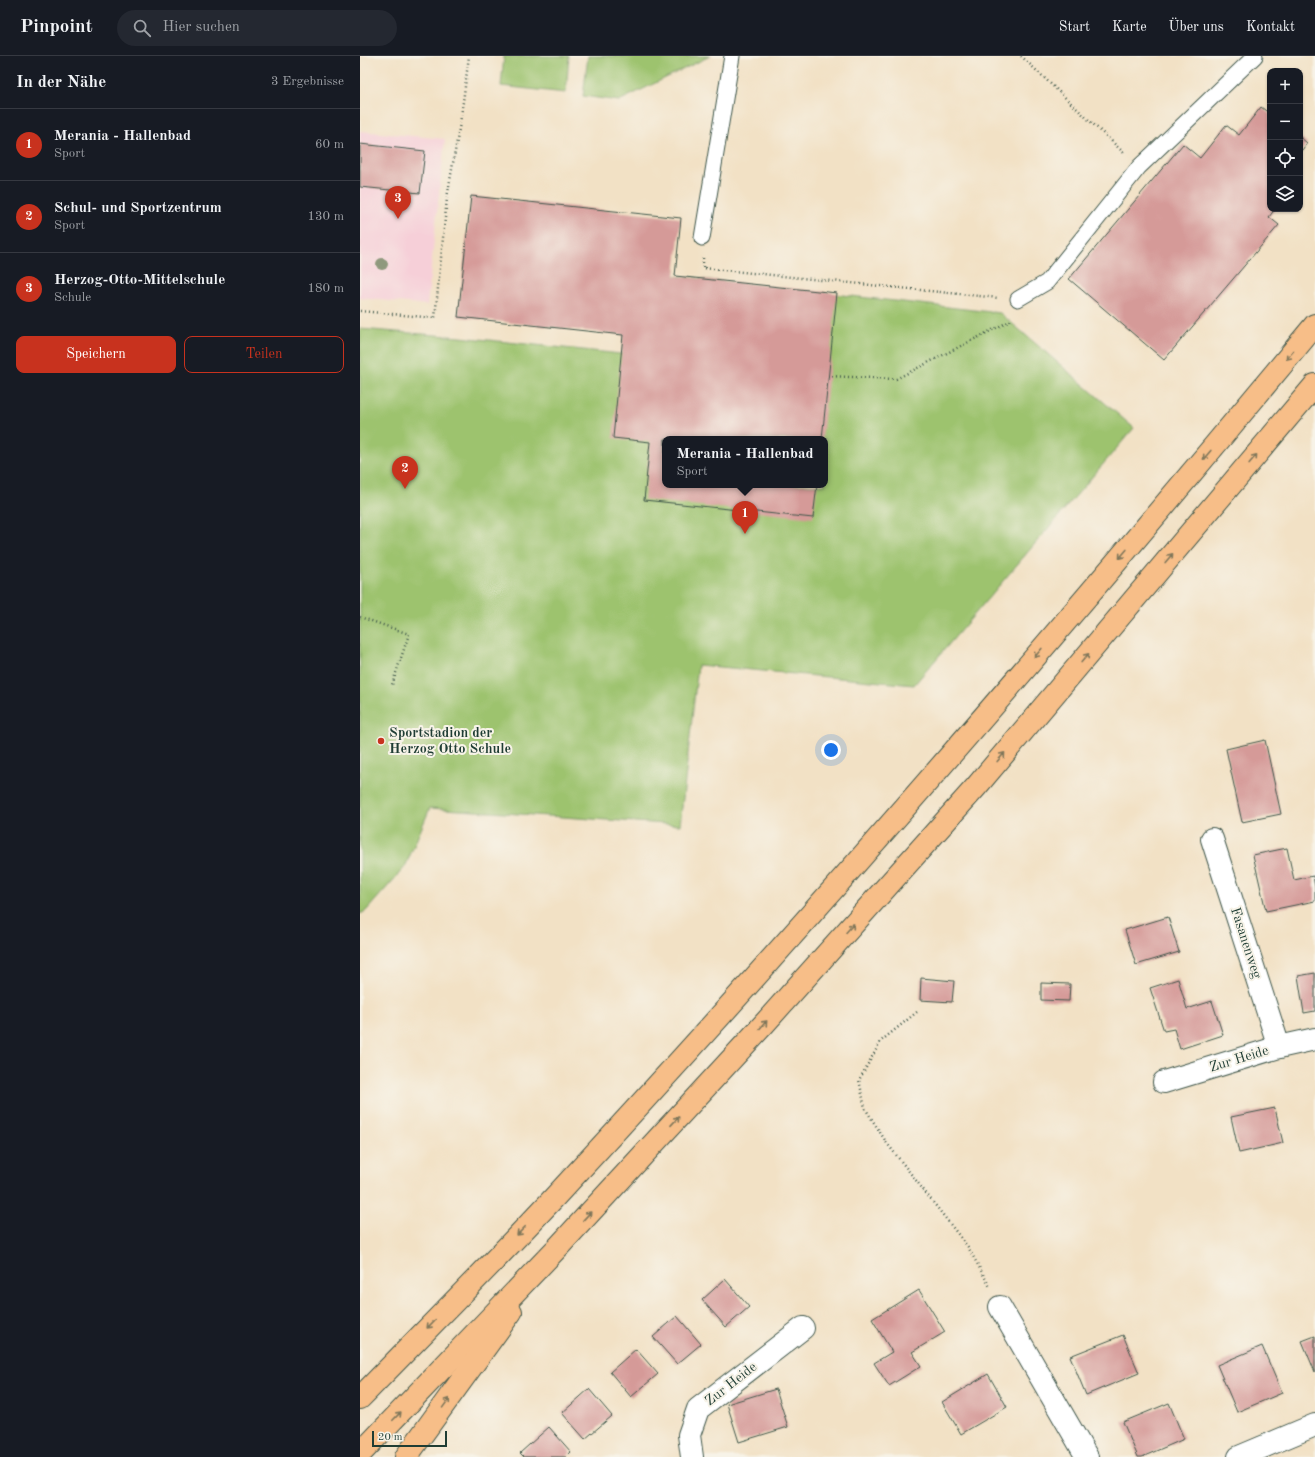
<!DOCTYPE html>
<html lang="de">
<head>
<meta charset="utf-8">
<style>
  body { margin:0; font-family:"Old Standard TT",serif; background:#242831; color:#f1f3f6 }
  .controls { position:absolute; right:12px; top:12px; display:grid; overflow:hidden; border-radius:8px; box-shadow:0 1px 3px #0004 }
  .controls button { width:36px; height:36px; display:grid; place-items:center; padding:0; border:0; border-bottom:1px solid #363941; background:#171b24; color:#f1f3f6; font:20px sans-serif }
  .scale { position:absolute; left:12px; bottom:10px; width:75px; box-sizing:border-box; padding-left:4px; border:2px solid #1f3d34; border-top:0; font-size:11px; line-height:14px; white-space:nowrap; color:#1f3d34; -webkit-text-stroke:3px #f7f3e8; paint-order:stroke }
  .you { position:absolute; left:471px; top:694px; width:14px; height:14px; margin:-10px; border:3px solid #fff; border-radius:50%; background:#1a73e8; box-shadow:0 0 0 6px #1a73e833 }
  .badge { display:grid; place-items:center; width:26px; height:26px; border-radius:50%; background:#c8321e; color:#fff; font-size:13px; font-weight:700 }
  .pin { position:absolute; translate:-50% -33px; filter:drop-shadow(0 1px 2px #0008) }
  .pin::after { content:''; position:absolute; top:21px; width:14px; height:12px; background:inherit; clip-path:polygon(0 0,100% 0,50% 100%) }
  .popup { position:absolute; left:302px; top:380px; width:166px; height:52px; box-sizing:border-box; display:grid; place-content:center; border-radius:8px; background:#171b24; filter:drop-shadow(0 1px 3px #0005); font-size:13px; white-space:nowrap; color:#9ea1a6 }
  .popup b { font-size:15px; color:#f1f3f6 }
  .popup::after { content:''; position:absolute; left:50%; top:100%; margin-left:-8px; border:8px solid transparent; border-top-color:#171b24 }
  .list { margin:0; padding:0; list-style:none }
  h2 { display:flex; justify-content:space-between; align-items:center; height:52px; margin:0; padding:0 16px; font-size:17px }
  h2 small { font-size:13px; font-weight:400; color:#9ea1a6 }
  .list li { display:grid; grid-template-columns:26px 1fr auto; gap:12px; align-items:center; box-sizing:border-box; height:72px; padding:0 16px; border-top:1px solid #363941 }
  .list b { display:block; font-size:15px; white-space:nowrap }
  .list p { margin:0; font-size:13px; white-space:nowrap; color:#9ea1a6 }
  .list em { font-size:13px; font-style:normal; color:#9ea1a6 }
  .actions { display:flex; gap:8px; padding:12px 16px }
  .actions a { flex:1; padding:9px 0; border:1px solid #c8321e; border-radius:8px; text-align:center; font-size:14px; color:#c8321e }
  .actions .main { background:#c8321e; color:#fff }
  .icon { flex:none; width:22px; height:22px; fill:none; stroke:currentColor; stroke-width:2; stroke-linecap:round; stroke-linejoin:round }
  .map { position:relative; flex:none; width:955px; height:1401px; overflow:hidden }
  header { display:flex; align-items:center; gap:24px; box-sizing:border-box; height:56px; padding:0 20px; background:#171b24; border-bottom:1px solid #363941 }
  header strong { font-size:19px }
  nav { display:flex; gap:22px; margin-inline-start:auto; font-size:14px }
  .search { width:280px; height:36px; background:#242831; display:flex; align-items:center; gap:10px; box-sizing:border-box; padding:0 14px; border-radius:22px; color:#9ea1a6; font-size:15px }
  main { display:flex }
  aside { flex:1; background:#171b24 }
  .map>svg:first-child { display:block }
  .built { fill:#f6cfd8 }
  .green { fill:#9dc36e; stroke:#5e8051; fill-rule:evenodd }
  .building { fill:#d59a98 }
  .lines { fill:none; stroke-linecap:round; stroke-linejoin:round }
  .lane-casing { stroke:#3f564a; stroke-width:17 }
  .street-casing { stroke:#3f564a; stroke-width:24 }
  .highway-casing { stroke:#3f564a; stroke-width:24 }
  .path { stroke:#3f564a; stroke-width:2.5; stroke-dasharray:1 3; stroke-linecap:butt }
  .lane { stroke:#fff; stroke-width:15 }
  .street { stroke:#fff; stroke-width:22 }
  .highway { stroke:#f7be88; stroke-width:22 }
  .tree { fill:#8f997d }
  .oneway { stroke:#80775a }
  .poi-dot { fill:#c8321e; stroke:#f7f3e8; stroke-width:1.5 }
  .labels { text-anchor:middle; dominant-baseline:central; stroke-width:4; stroke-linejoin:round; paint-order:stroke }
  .poi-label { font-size:14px; font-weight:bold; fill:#1f3d34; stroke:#f7f3e8; text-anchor:start }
  .street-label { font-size:14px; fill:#1f3d34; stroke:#f7f3e8 }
</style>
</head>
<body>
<header>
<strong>Pinpoint</strong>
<div class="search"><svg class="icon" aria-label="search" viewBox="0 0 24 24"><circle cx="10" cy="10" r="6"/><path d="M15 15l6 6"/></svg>Hier suchen</div>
<nav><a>Start</a><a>Karte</a><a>Über uns</a><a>Kontakt</a></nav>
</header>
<main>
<aside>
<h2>In der Nähe<small>3 Ergebnisse</small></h2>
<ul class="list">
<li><span class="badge">1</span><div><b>Merania - Hallenbad</b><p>Sport</p></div><em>60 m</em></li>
<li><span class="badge">2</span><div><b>Schul- und Sportzentrum</b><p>Sport</p></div><em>130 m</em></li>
<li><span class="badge">3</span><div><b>Herzog-Otto-Mittelschule</b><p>Schule</p></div><em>180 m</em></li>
</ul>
<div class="actions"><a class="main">Speichern</a><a>Teilen</a></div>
</aside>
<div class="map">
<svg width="955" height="1401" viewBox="0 0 955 1401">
  <rect width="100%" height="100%" fill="#f7f3e8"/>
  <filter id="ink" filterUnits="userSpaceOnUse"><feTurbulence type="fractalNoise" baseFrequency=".025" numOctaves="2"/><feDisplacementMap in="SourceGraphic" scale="8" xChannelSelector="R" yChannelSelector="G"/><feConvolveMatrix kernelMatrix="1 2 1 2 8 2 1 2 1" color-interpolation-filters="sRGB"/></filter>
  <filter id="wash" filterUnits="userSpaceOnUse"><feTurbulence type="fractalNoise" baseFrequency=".012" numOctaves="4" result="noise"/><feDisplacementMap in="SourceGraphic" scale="16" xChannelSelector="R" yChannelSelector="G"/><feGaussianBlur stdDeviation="0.9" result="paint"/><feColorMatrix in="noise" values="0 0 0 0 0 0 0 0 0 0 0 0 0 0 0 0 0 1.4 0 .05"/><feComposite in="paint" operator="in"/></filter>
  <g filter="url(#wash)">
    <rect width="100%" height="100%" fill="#f2e1c5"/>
    <path class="built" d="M0,75L85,83L67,249L0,242Z"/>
    <g class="green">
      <path d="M144,0H209L206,37L141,30Z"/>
      <path d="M228,0H350L259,45L223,40Z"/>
      <path d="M315,220L640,257L774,372L554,629L338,609L320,769L70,752L45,811L6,855L0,858V273L100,281L261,298ZM305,383H465V429H305Z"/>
    </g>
    <g id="blocks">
      <g class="building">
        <path d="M901,51L910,58V153H915L909,161L919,169L804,304L709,223L823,88L840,102L866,69L879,79Z"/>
        <path d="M940,81L947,87L940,97Z"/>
        <path d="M0,88L65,95L60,137L0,131Z"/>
        <path d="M111,140L321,162L315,220L477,237L462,383H305V429H457L453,462L284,444L290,386L253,382L263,279L98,261Z"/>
        <path d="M905,684L921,758L882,766L866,693Z"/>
        <path d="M927,792L934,824L953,820L955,831V845L906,855L893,799Z"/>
        <path d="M808,861L819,896L776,909L765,874Z"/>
        <path d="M955,917V955L944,957L938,920Z"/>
        <path d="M561,922L594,925L592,946L560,944Z"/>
        <path d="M818,923L827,953L852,945L863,979L820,993L814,973L804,975L790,932Z"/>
        <path d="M681,927L710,928L709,945L681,944Z"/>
        <path d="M915,1052L923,1087L879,1097L871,1061Z"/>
        <path d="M365,1223L389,1251L366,1271L342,1244Z"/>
        <path d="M559,1234L585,1276L552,1296L561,1310L529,1330L514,1307L532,1296L512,1263Z"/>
        <path d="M317,1260L341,1288L317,1308L293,1281Z"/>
        <path d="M763,1279L779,1317L726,1339L710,1300Z"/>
        <path d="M955,1280V1316L942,1285Z"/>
        <path d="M902,1290L922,1337L877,1356L857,1309Z"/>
        <path d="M276,1293L298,1318L271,1341L250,1316Z"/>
        <path d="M628,1318L647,1351L601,1378L582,1346Z"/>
        <path d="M229,1333L252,1360L225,1383L202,1357Z"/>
        <path d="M416,1333L428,1371L379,1386L367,1348Z"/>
        <path d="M809,1347L824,1383L782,1401H778L763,1366Z"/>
        <path d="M189,1371L211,1396L206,1401H164L160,1397Z"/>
      </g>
    </g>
  </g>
  <g filter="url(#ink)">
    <use href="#blocks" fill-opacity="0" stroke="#3f564a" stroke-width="1"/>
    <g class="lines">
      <defs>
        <g id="lane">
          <path d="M342,182L372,0"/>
          <path d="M658,243L687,226L779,111L895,0"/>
        </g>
        <g id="street">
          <path d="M852,783L919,991"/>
          <path d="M804,1026L919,991L955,983"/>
          <path d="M640,1251L727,1401"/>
          <path d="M332,1401L329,1379L338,1353L443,1272"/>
          <path d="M879,1401L955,1369"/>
        </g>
        <g id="highway">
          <path d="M0,1342C64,1276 129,1211 191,1145C455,861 708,567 955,269"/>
          <path d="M0,1398L200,1189L404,968L616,731L955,329"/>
          <path d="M46,1401L151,1256"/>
        </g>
      </defs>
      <use href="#lane" class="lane-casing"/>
      <use href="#street" class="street-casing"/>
      <use href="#highway" class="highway-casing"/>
      <g class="path">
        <path d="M661,0L764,97"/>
        <path d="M343,202V212L639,242"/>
        <path d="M0,255L75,262L87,142L101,61L109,0"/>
        <path d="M468,320L536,323L650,265L651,262"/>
        <path d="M0,561L49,578L32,629"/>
        <path d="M557,956L521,985L499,1024L505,1052L526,1086L608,1191L630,1231"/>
      </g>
      <use href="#lane" class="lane"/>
      <use href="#street" class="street"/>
      <use href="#highway" class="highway"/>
    </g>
    <circle class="tree" cx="22" cy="208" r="6"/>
    <defs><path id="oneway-shaft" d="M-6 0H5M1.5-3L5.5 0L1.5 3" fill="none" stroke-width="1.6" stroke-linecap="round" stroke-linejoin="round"/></defs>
    <g class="oneway">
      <use href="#oneway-shaft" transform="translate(930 299) rotate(130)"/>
      <use href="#oneway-shaft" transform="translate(847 399) rotate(130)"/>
      <use href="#oneway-shaft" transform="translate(893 403) rotate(-50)"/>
      <use href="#oneway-shaft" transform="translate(763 498) rotate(130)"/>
      <use href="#oneway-shaft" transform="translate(809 502) rotate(-50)"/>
      <use href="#oneway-shaft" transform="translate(678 597) rotate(130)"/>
      <use href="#oneway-shaft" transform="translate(725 602) rotate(-50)"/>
      <use href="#oneway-shaft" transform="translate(641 701) rotate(-50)"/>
      <use href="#oneway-shaft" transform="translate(490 872) rotate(-48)"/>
      <use href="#oneway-shaft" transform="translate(403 969) rotate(-48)"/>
      <use href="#oneway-shaft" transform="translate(315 1065) rotate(-47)"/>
      <use href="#oneway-shaft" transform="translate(227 1160) rotate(-47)"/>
      <use href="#oneway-shaft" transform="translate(161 1175) rotate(134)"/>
      <use href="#oneway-shaft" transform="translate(71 1268) rotate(134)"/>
      <use href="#oneway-shaft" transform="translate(86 1347) rotate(-54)"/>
      <use href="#oneway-shaft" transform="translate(37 1360) rotate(-46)"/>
    </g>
  </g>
  <circle class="poi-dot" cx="21" cy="685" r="4"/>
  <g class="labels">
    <g class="poi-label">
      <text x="29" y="677">Sportstadion der<tspan x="29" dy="16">Herzog Otto Schule</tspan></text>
    </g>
    <g class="street-label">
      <text transform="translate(886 887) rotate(72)">Fasanenweg</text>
      <text transform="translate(879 1003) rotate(-17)">Zur Heide</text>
      <text transform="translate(371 1328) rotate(-38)">Zur Heide</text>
    </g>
  </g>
</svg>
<div class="controls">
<button>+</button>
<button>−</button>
<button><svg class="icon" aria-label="locate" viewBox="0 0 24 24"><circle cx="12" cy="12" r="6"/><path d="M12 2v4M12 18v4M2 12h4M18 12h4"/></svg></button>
<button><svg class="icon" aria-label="layers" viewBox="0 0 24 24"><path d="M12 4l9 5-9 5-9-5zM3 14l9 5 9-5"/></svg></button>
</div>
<div class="scale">20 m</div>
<div class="you"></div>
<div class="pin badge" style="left:385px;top:478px">1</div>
<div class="popup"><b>Merania - Hallenbad</b>Sport</div>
<div class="pin badge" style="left:45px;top:433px">2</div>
<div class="pin badge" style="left:38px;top:163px">3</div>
</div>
</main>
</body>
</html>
